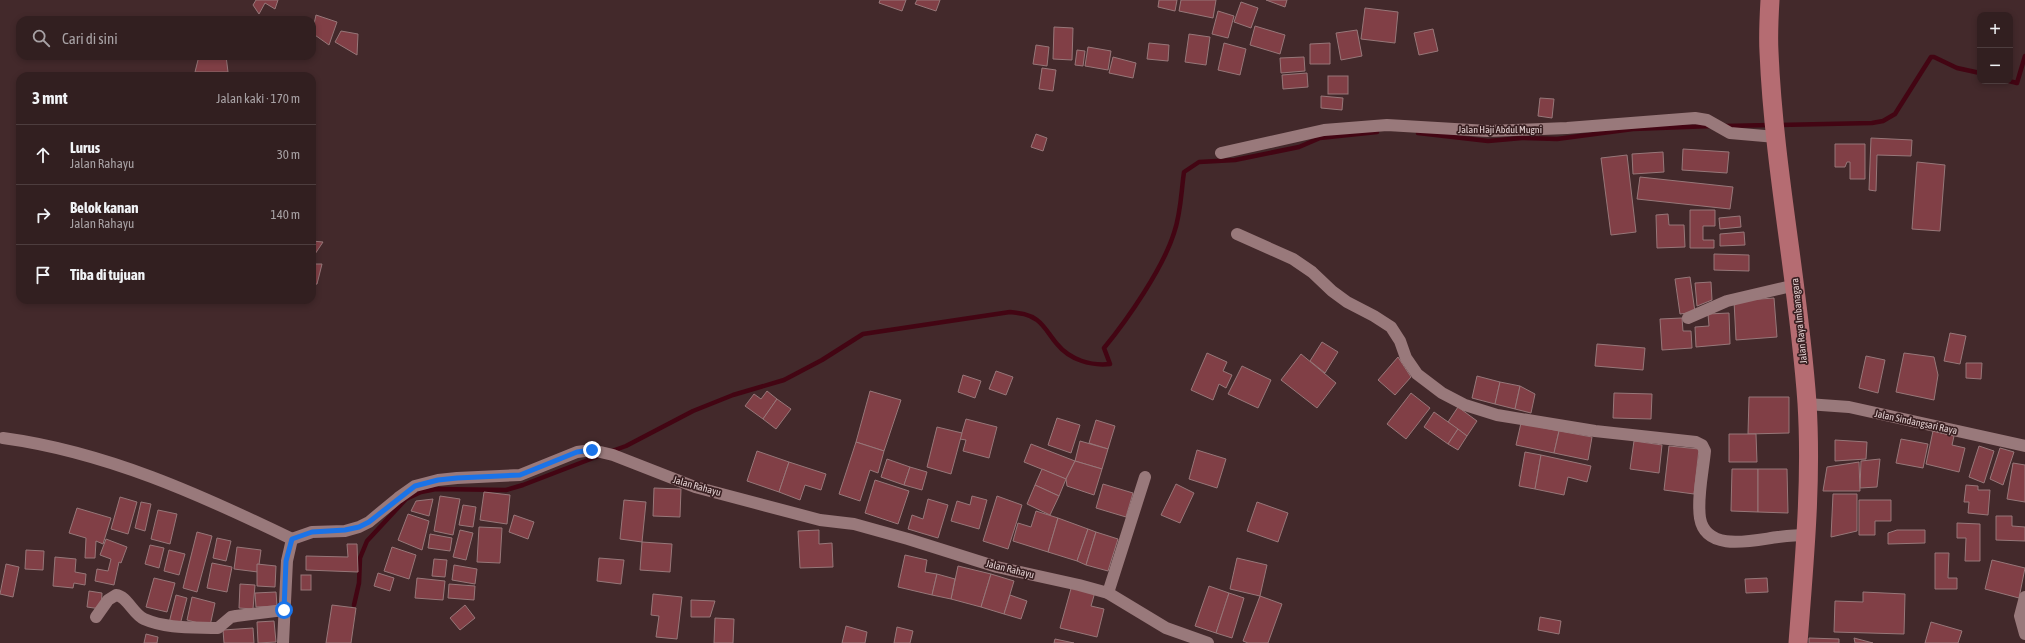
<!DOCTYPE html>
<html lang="id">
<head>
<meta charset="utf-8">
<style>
  body { margin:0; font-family:"Asap Condensed",sans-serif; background:#3a2729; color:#f1f3f6 }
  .controls { position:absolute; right:12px; top:12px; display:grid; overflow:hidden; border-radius:8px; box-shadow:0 2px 6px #0003 }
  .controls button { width:36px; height:36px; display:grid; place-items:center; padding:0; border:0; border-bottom:1px solid #4d3d3e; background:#321f20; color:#f1f3f6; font:20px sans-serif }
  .stop { position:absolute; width:12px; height:12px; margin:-9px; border:3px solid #1a73e8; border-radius:50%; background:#fff }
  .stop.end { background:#1a73e8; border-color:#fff; box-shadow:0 1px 4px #0008 }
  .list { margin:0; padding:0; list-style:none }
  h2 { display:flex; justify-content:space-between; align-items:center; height:52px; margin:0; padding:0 16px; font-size:17px }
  h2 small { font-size:13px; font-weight:400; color:#a8a2a5 }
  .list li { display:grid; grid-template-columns:26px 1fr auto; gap:12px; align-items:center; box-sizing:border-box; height:60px; padding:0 16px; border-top:1px solid #4d3d3e }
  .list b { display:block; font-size:15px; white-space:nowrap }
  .list p { margin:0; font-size:13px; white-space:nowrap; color:#a8a2a5 }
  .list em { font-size:13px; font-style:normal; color:#a8a2a5 }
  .icon { flex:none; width:22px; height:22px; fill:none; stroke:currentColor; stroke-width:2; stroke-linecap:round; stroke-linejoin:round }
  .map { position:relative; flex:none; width:2025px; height:643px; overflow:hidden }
  .search { position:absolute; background:#321f20; box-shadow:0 2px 6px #0003; left:16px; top:16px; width:300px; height:44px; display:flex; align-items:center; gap:10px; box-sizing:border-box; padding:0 14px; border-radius:12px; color:#a8a2a5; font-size:15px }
  .panel { position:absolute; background:#321f20; box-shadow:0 2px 6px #0003; left:16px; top:72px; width:300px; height:232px; border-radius:12px }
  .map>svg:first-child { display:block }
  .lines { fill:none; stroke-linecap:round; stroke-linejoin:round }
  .stream { stroke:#430513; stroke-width:4.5 }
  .building { fill:#813f46; stroke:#977779 }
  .minor { stroke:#99797b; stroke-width:12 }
  .trunk { stroke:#b56c72; stroke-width:19 }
  .route { stroke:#1a73e8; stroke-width:5 }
  .labels { text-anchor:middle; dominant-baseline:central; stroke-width:3.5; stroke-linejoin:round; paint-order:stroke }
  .street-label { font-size:10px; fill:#e2d0d1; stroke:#391f21 }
</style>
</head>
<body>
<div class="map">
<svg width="2025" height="643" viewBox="0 0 2025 643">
  <rect width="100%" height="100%" fill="#43292b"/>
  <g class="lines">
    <g class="stream">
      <path d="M2009,81L2017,83L2025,56"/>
      <path d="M1779,125L1872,123L1883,121L1895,114L1931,57H1934L1957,68L1980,73"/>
      <path d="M1725,126L1770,125"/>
      <path d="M1418,133L1488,141L1522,138L1557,139L1633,129L1712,126"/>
      <path d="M612,451L626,446L693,411L733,395L784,380L822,360L863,334L1010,312C1020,313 1029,314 1037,320C1045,326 1050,336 1057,344C1070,360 1091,366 1110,364L1104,348C1128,319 1163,268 1174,233C1181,213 1181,193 1184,172L1199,162L1235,160L1299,147L1320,138L1377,132"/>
      <path d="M354,605L359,583L360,558L367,541L406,499L421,492L436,489L506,490L523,485L601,455"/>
    </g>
  </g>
  <g class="building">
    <path d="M256,0H278L275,9L265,3L259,14L253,5Z"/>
    <path d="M880,0H906L902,11L879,3Z"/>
    <path d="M917,0H940L936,11L915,4Z"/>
    <path d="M1159,0H1177L1175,11L1158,7Z"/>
    <path d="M1181,0H1216L1213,18L1179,11Z"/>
    <path d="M1266,0H1287L1285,7Z"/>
    <path d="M1241,2L1258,8L1251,28L1234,22Z"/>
    <path d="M1365,8L1398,12L1395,43L1361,39Z"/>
    <path d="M1218,11L1234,16L1228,38L1212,34Z"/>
    <path d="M316,15L337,22L329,45L312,33Z"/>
    <path d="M1255,26L1285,35L1280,54L1250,45Z"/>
    <path d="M1054,27L1073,28L1072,60L1053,59Z"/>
    <path d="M1433,29L1438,51L1419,55L1414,33Z"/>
    <path d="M1357,30L1362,56L1341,60L1336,33Z"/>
    <path d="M341,31L358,34L357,55L335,42Z"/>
    <path d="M1189,34L1210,37L1206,65L1185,62Z"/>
    <path d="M1149,43L1169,45L1168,61L1147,59Z"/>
    <path d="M1224,43L1246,49L1240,75L1218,70Z"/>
    <path d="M1330,43V64H1310V44Z"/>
    <path d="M1036,45L1049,47L1047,66L1033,64Z"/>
    <path d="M1088,47L1111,51L1108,70L1085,66Z"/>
    <path d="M1077,50L1085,51L1083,66L1075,65Z"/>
    <path d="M199,56H226L228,72H195Z"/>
    <path d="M1113,57L1136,63L1133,78L1109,73Z"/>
    <path d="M1304,57L1305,71L1281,73L1280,58Z"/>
    <path d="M1042,68L1056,70L1053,91L1039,89Z"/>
    <path d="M1307,73L1308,87L1283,89L1282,75Z"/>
    <rect x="1328" y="76" width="20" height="18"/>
    <path d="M1321,96L1343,98L1342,110L1321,108Z"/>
    <path d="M1540,98L1554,99L1552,118L1538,116Z"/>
    <path d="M1036,134L1047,138L1043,151L1031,147Z"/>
    <path d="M1871,138L1912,140L1911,156L1877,155L1876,191L1869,190Z"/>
    <path d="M1835,144H1865V179H1850V162H1847L1845,167H1835Z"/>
    <path d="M1683,149L1729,152L1727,173L1682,170Z"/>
    <path d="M1663,152L1664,172L1633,174L1632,154Z"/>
    <path d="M1627,155L1636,232L1611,235L1601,158Z"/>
    <path d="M1917,162L1945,165L1940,231L1912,229Z"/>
    <path d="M1640,177L1733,187L1730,209L1637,199Z"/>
    <path d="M1690,210H1715V226H1703V240H1714V248H1690Z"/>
    <path d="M1668,214L1669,225H1684L1685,247L1657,248L1656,215Z"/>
    <path d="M1740,216L1741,227L1720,229L1719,218Z"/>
    <path d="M1744,232L1745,245L1720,246V234Z"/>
    <path d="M312,241L323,242L315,254H312Z"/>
    <path d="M1714,254L1749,255V271L1714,270Z"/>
    <path d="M312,264H322L317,284L312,285Z"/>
    <path d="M1690,277L1695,312L1680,314L1675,279Z"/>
    <path d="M1711,282L1712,300L1697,306L1695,283Z"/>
    <path d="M1774,298L1777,337L1736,340L1734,301Z"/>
    <path d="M1729,313L1730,344L1696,347L1695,327L1709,326L1708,314Z"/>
    <path d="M1682,318L1683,331H1691L1692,348L1662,350L1660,319Z"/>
    <path d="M1950,333L1966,336L1960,364L1944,361Z"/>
    <path d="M1322,342L1338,352L1325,373L1310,361Z"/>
    <path d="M1597,344L1645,348L1643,370L1595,366Z"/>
    <path d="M1207,353L1227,362L1223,371L1232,375L1226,388L1219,384L1213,400L1191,390Z"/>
    <path d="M1904,353L1934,357L1938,375L1934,400L1896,392Z"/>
    <path d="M1301,354L1336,383L1317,408L1281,380Z"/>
    <path d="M1866,356L1885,360L1878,393L1859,388Z"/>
    <path d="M1398,357L1411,377L1395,395L1378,380Z"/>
    <path d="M1966,363H1982L1981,379L1966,378Z"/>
    <path d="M1242,366L1271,380L1258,408L1228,394Z"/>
    <path d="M996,371L1013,377L1006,395L989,389Z"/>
    <path d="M963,375L981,381L975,398L958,392Z"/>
    <path d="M1477,376L1500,382L1495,404L1472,398Z"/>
    <path d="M1500,382L1520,386L1515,409L1495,404Z"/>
    <path d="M1520,386L1535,394L1531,413L1515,409Z"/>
    <path d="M767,391L777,399L763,419L745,406L754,394L761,399Z"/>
    <path d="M870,391L901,400L884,451L856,442Z"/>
    <path d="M1411,393L1430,408L1406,439L1387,424Z"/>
    <path d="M1614,393L1652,394L1651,419L1613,418Z"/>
    <path d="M1749,397H1789V433L1748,434Z"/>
    <path d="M777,399L791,409L776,429L763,419Z"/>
    <path d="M1458,407L1477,421L1467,436L1448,422Z"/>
    <path d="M1434,412L1458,429L1448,444L1424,427Z"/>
    <path d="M1057,418L1080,425L1071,453L1048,445Z"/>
    <path d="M966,419L997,427L989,458L963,451L966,440L960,439Z"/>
    <path d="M1096,420L1115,426L1108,449L1089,443Z"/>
    <path d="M1521,423L1559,431L1554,453L1516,445Z"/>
    <path d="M937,427L962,433L951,474L927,467Z"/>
    <path d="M1458,429L1467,436L1458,450L1448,444Z"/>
    <path d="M1559,431L1592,437L1588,460L1554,453Z"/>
    <path d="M1933,431L1954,436L1952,445L1965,448L1959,472L1926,464Z"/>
    <path d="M1729,434H1756L1757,462H1729Z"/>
    <path d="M1901,439L1928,444L1923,468L1896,463Z"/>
    <path d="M1835,440L1867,442L1866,459L1835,461Z"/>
    <path d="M1080,441L1108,449L1102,469L1075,461Z"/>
    <path d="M1634,441L1662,445L1659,473L1630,469Z"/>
    <path d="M856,442L884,451L878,473L870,470L860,501L839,494Z"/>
    <path d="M1031,444L1075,461L1066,479L1024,462Z"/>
    <path d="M1669,446L1699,449L1694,494L1664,490Z"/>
    <path d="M1979,446L1994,451L1984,483L1969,477Z"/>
    <path d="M2000,448L2014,452L2003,485L1990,479Z"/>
    <path d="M1197,450L1226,459L1217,488L1189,479Z"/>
    <path d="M757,451L789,462L779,492L747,481Z"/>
    <path d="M1525,452L1541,455L1535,489L1519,486Z"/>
    <path d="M1541,455L1591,466L1587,482L1568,477L1564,495L1535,489Z"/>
    <path d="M887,459L910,467L904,485L881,477Z"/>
    <path d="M1880,459L1877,487L1860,488L1861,461Z"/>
    <path d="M1075,461L1102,469L1094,495L1067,486L1066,479Z"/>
    <path d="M789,462L826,474L821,490L805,485L800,500L779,492Z"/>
    <path d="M1859,462L1860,491H1823L1827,467Z"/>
    <path d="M2013,463L2025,465V502L2007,499Z"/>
    <path d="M910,467L927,472L922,490L904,485Z"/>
    <path d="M1042,469L1066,479L1059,496L1035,485Z"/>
    <path d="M1732,469H1758V512L1731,511Z"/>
    <path d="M1758,469H1787L1788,513L1758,512Z"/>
    <path d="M875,480L909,491L898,524L865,513Z"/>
    <path d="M1103,484L1133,493L1126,517L1096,508Z"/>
    <path d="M1176,484L1194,493L1180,523L1161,515Z"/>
    <path d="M1035,485L1059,496L1050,515L1027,504Z"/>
    <path d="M1966,485L1978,486V490H1990L1988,515L1968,513L1969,502H1964Z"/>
    <path d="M654,488L681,489L680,517L653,516Z"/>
    <path d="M484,492L510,495L507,524L480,520Z"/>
    <path d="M1833,494H1857V531L1831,537Z"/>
    <path d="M440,496L460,499L453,535L434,531Z"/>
    <path d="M972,496L987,500L979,529L951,521L957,501L970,505Z"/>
    <path d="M997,496L1022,505L1008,549L983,541Z"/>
    <path d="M120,497L137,502L128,534L111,529Z"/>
    <path d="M433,499L429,516L411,511L416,501Z"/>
    <path d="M928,499L948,505L938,538L908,529L912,515L923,519Z"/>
    <path d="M624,500L646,502L642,542L620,539Z"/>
    <path d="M1859,500H1891V521H1875V535H1859Z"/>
    <path d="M141,502L151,504L145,531L135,528Z"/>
    <path d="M1257,502L1288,513L1278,542L1247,531Z"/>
    <path d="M463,505L476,507L473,527L459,525Z"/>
    <path d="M77,508L111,518L103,544L96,541L95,558H85L86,538L69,533Z"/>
    <path d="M158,510L177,514L170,544L151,539Z"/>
    <path d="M1036,511L1058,518L1048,552L1013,541L1018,523L1031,527Z"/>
    <path d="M408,514L429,521L422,550L398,540Z"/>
    <path d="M514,515L534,522L528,539L509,532Z"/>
    <path d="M1996,516H2012V526L2025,527V541L1996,540Z"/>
    <path d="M1058,518L1088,529L1077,561L1048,552Z"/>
    <path d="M1957,523L1980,524V561H1965L1966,538H1957Z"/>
    <path d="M479,527L502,528L500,563L477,562Z"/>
    <path d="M1088,529L1096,532L1086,565L1077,561Z"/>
    <path d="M460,530L473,533L466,560L453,557Z"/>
    <path d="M819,530V544L832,543L833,567L800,568L798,531Z"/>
    <path d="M1897,530H1925V543L1888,544V533Z"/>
    <path d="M197,532L212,536L197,592L183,588Z"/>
    <path d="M1096,532L1118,539L1108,571L1086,565Z"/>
    <path d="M430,534L452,538L450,551L428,548Z"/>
    <path d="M217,538L231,541L226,561L213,558Z"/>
    <path d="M106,539L127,547L121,563L119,562L114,585L95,581L97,569L108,571L111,559L100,555Z"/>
    <path d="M642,542L672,544L670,572L640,570Z"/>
    <path d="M347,544H357L358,572L306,570V556L348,557Z"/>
    <path d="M150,545L164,548L159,568L145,564Z"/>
    <path d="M237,547L261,550L258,572L234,569Z"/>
    <path d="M392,547L416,555L409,579L384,571Z"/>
    <path d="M26,550L44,551L43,570L25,569Z"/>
    <path d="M169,550L185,554L179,575L164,571Z"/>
    <path d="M1935,553H1949L1948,578H1957V589H1935Z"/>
    <path d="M905,555L927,560L925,572L937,574L932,595L898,587Z"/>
    <path d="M55,557L76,559L75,572L86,574L85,585L74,583L73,588L53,586Z"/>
    <path d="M599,558L624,560L621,584L597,581Z"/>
    <path d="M1237,558L1267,565L1260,596L1230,589Z"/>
    <path d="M434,559L447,560L445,577L432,576Z"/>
    <path d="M1992,560L2025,568L2019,598L1985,589Z"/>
    <path d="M212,563L232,567L227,592L207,588Z"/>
    <path d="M6,564L19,567L13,597L0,594Z"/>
    <path d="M257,564L276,566L275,587L257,586Z"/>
    <path d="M454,565L477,569L475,584L452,580Z"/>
    <path d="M958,566L991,574L981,607L951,599Z"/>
    <path d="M378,573L394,578L390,591L374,586Z"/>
    <path d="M937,574L955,579L951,599L932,595Z"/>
    <path d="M991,574L1014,581L1004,614L981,607Z"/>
    <rect x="301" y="575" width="10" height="15"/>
    <path d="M154,578L175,583L167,612L146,607Z"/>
    <path d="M417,578L445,581L443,600L415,598Z"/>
    <path d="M1767,578L1768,592L1746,593L1745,579Z"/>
    <path d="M240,584L255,585L253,609L239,608Z"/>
    <path d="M449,584L475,586L474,600L448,598Z"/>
    <path d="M1072,585L1095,592L1091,606L1104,609L1097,637L1060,628Z"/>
    <path d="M1209,586L1229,593L1216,633L1195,626Z"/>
    <path d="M89,591L102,593L101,609L87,607Z"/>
    <path d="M276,592L277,606L256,607L255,593Z"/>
    <path d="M1863,592L1905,594L1904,634L1834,632L1835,601L1863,602Z"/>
    <path d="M1229,593L1244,598L1232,638L1216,633Z"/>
    <path d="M653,594L682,597L677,639L656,637L659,616L651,615Z"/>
    <path d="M176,595L187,598L180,625L169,623Z"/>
    <path d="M1010,595L1027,601L1021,619L1004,614Z"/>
    <path d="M1260,596L1282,604L1268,643H1248L1243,641Z"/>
    <path d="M192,597L215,603L210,626L187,620Z"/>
    <path d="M691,600L715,601L710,617H691Z"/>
    <path d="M332,605L356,608L351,643H326Z"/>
    <path d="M465,605L475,618L460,630L450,618Z"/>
    <path d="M1540,617L1561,621L1559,634L1538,630Z"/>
    <path d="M715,618L734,619L733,643H714Z"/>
    <path d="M274,621L276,642L258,643L257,622Z"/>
    <path d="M1931,622L1962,631L1958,643H1925Z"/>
    <path d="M846,626L867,632L865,643H842Z"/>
    <path d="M897,627L913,631L910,643H894Z"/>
    <path d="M253,628L254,643H224L223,630Z"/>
    <path d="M146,634L158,637L157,643H144Z"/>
    <path d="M1809,638L1839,639V643H1809Z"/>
    <path d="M1854,638L1873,643H1855Z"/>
    <path d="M1055,639L1074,643H1054Z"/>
  </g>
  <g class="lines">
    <g class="minor">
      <path d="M1221,153L1324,130L1387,125L1488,131L1567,128L1695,118L1707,120L1730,133L1776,137"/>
      <path d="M1237,234L1293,259L1312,272L1332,291L1347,302L1374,316L1391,327L1400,341L1406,358L1417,374L1442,393L1465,405L1497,415L1595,431L1696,442L1702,445L1705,451C1703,472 1697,497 1700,518C1706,553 1754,540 1778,537C1787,536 1796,535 1806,535"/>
      <path d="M1688,318L1727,301L1796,285"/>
      <path d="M1807,404L1849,407L2025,446"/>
      <path d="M3,438C106,452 199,494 292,539"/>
      <path d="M1108,593L1145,477"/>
      <path d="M2025,597L2020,616L2025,634"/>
      <path d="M96,617L108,600L116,595C127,596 133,614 144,619C167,629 193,627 218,628L231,617L236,616L284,610"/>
      <path d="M283,643L287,561L292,539L312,532L345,531L359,527L369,522L398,498L415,486L438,480L457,478L520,475L577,452L592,450L613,455L695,487L820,520L854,524L908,539L997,567L1079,585L1108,593L1166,628L1208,643"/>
    </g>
    <path class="trunk" d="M1770,0C1769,17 1768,35 1769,52C1774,170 1799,286 1807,403C1812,483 1804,563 1798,643"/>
  </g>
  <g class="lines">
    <path class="route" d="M284,610L286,561L292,539L312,532L345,530L359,527L369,522L415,486L438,480L457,478L520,475L577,452L592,450"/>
  </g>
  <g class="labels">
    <g class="street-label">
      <text x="1500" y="129">Jalan Haji Abdul Mugni</text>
      <text transform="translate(1799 321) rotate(-96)">Jalan Raya Imbanagara</text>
      <text transform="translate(1916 422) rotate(12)">Jalan Sindangsari Raya</text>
      <text transform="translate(697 486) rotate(16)">Jalan Rahayu</text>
      <text transform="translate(1010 569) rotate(14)">Jalan Rahayu</text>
    </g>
  </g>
</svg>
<div class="controls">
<button>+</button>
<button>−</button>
</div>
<div class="stop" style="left:284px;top:610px"></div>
<div class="stop end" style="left:592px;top:450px"></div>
<div class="search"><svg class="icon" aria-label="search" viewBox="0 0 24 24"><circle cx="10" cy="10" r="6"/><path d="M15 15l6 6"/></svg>Cari di sini</div>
<section class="panel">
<h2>3 mnt<small>Jalan kaki · 170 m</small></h2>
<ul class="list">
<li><svg class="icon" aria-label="ahead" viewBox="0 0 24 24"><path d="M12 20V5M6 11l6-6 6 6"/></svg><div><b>Lurus</b><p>Jalan Rahayu</p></div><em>30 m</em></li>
<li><svg class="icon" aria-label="right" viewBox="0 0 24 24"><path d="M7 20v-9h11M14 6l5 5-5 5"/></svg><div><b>Belok kanan</b><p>Jalan Rahayu</p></div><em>140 m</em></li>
<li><svg class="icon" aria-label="arrive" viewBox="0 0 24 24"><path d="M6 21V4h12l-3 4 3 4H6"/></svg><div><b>Tiba di tujuan</b></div></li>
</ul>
</section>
</div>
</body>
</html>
